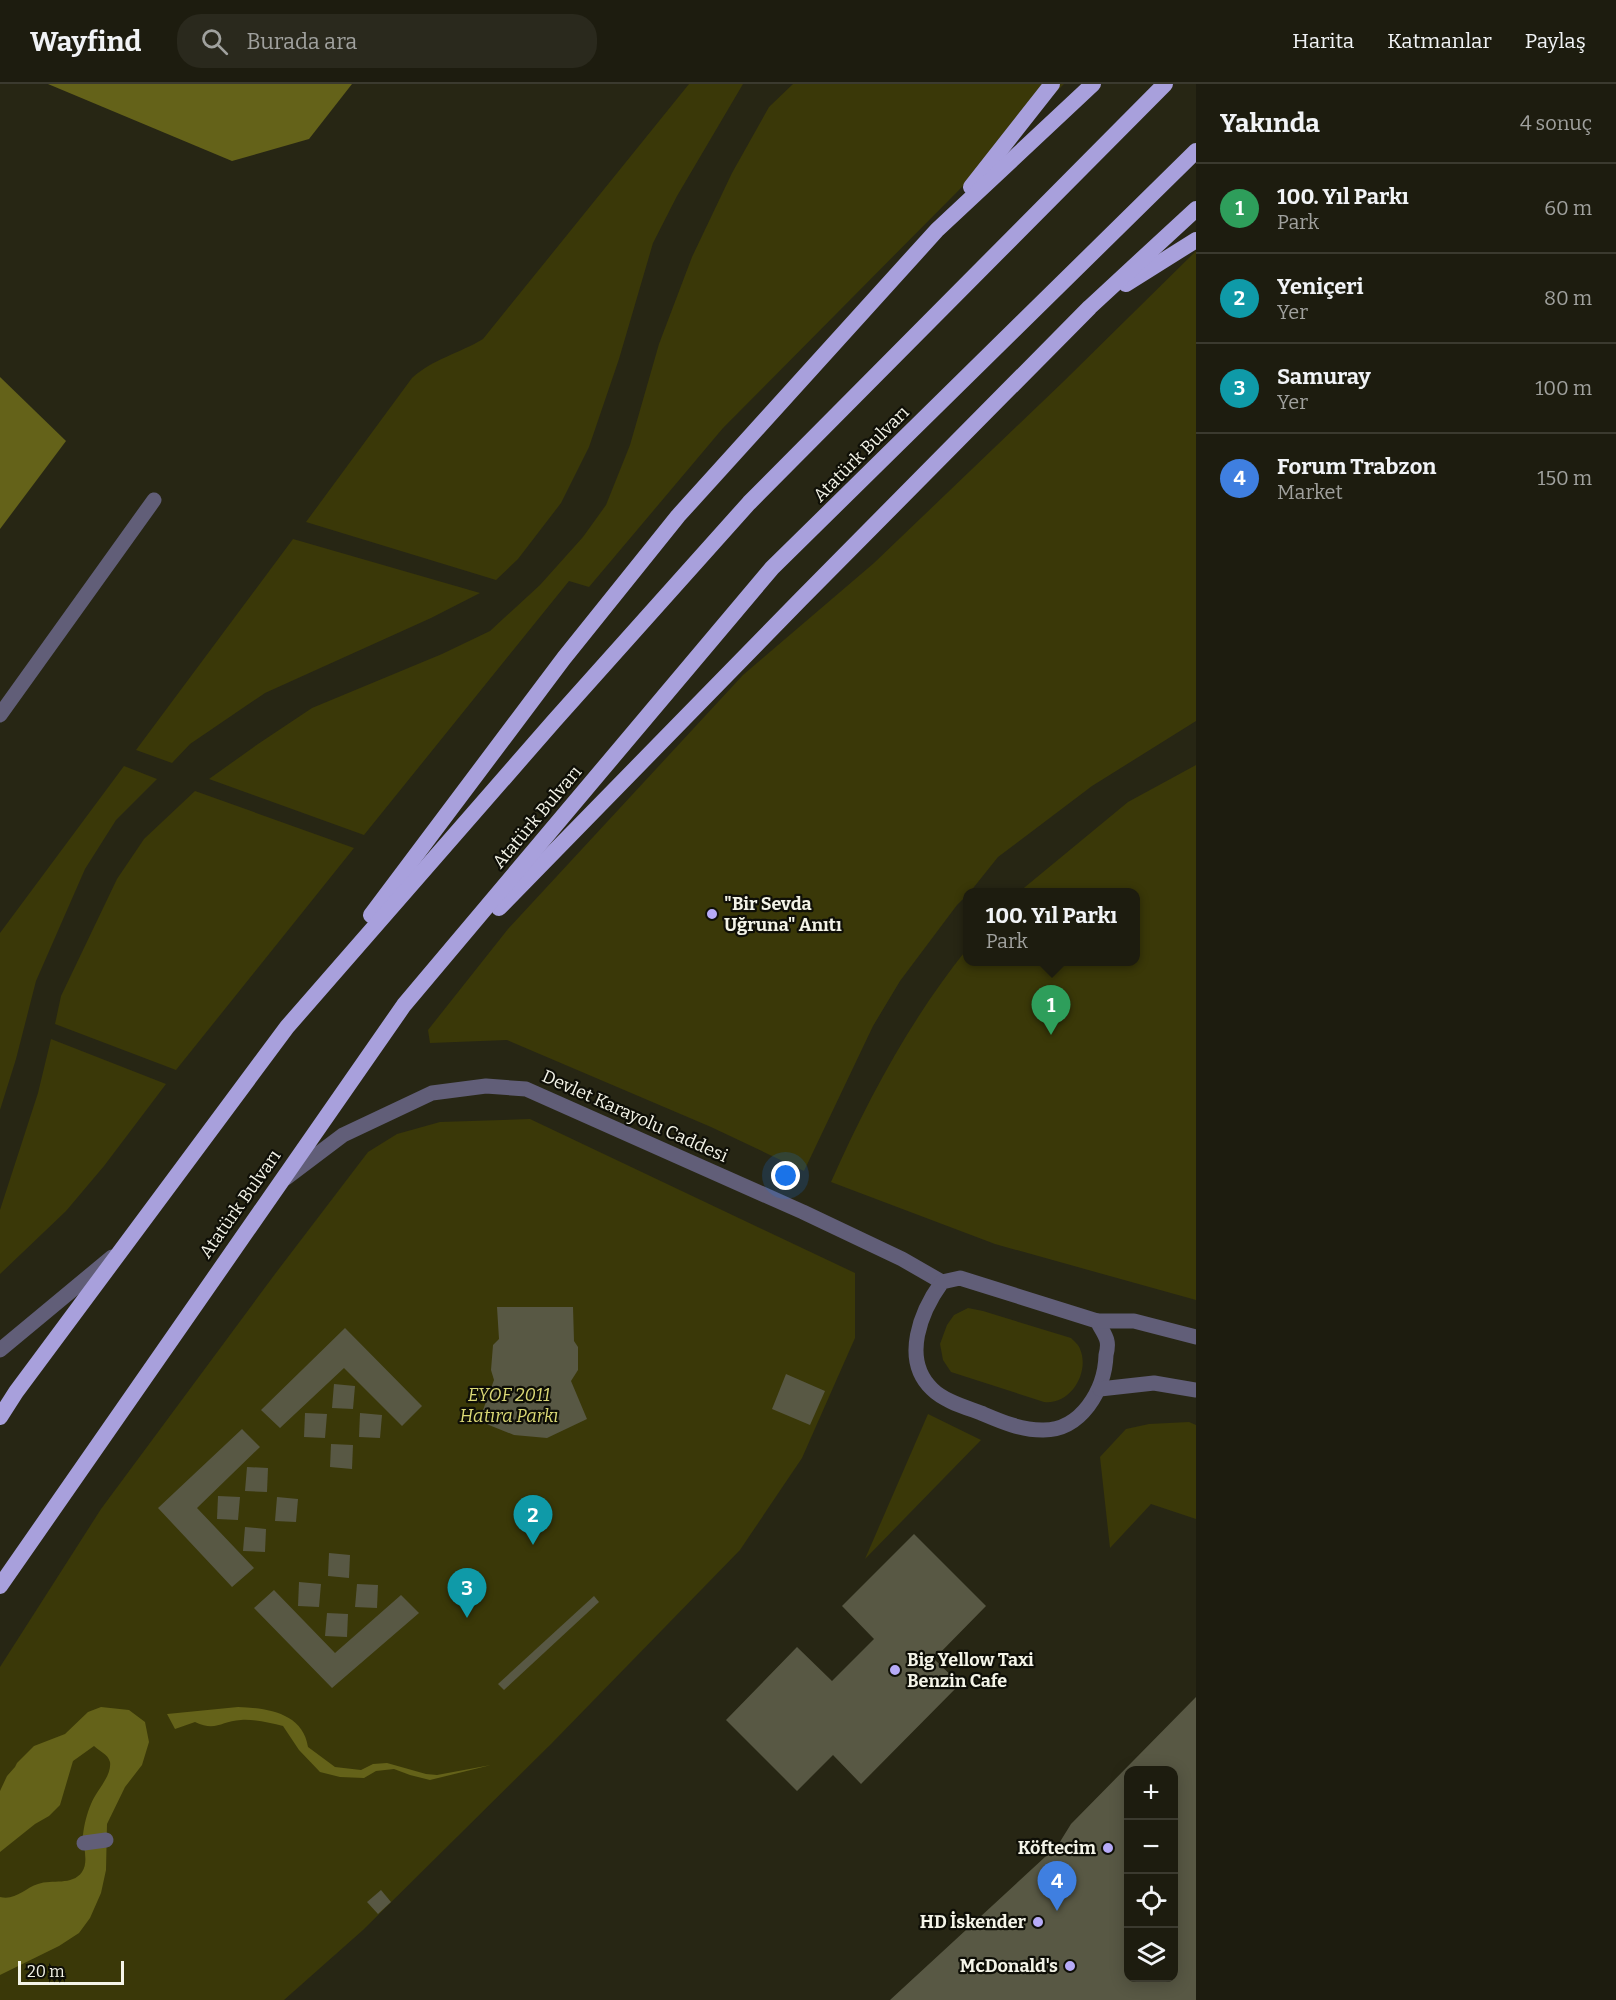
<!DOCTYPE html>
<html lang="tr">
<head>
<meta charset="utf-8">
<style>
  body { margin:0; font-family:Bitter,serif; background:#2a291d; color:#f1f3f6 }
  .controls { position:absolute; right:18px; bottom:18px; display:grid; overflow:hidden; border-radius:12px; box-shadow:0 3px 15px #0003 }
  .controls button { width:54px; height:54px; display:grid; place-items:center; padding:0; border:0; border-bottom:2px solid #3b3a2f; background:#1d1c0f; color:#f1f3f6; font:30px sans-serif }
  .scale { position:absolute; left:18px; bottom:15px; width:106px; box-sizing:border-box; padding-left:6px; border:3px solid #f4f4e8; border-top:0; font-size:16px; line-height:21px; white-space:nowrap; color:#f4f4e8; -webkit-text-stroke:4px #0f0f07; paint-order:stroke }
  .you { position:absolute; left:786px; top:1092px; width:21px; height:21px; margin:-15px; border:4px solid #fff; border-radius:50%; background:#1a73e8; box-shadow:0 0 0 9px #1a73e833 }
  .badge { display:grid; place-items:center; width:39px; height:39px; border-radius:50%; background:#b7abf8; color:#fff; font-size:20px; font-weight:700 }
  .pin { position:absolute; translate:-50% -50px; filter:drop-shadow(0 2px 3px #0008) }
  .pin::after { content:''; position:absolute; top:32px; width:21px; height:18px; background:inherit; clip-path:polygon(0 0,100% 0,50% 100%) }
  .popup { position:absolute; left:963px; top:804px; width:177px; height:78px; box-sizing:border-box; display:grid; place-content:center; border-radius:12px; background:#1d1c0f; filter:drop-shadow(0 2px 4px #0005); font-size:20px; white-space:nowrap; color:#a0a19e }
  .popup b { font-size:22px; color:#f1f3f6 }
  .popup::after { content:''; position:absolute; left:50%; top:100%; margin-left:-12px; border:12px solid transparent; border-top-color:#1d1c0f }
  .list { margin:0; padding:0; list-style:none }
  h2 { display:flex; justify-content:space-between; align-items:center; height:78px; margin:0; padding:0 24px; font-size:26px }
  h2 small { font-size:20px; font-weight:400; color:#a0a19e }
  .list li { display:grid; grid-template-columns:39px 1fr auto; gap:18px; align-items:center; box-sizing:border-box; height:90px; padding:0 24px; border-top:2px solid #3b3a2f }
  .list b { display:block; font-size:22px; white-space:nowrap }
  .list p { margin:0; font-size:20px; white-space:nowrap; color:#a0a19e }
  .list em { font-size:20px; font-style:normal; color:#a0a19e }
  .icon { flex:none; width:33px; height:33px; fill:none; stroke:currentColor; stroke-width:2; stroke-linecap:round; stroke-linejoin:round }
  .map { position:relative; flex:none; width:1196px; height:1916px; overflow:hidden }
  header { display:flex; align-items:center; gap:36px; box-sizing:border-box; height:84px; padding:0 30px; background:#1d1c0f; border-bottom:2px solid #3b3a2f }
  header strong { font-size:28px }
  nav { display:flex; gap:33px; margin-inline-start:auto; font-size:21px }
  .search { width:420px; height:54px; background:#2a291d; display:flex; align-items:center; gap:15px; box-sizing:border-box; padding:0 21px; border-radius:24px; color:#a0a19e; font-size:22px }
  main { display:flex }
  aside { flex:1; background:#1d1c0f }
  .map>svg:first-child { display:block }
  .green { fill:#3a3808 }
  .water { fill:#646219 }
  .building { fill:#585844; fill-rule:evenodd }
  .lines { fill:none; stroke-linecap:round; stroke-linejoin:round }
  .service { stroke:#615e78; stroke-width:15 }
  .pedestrian { stroke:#615e78; stroke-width:15 }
  .tertiary { stroke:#615e78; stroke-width:15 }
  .trunk { stroke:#a8a0dc; stroke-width:16 }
  .poi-dot { fill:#b7abf8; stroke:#0f0f07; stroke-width:2 }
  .labels { text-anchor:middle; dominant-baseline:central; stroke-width:4.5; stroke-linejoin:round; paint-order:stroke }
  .street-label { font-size:18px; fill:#f4f4e8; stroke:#0f0f07 }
  .poi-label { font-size:18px; font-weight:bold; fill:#f4f4e8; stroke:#0f0f07; text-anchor:end }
  .park-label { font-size:18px; font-style:italic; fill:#dbd976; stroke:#0f0f07 }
</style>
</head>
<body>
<header>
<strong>Wayfind</strong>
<div class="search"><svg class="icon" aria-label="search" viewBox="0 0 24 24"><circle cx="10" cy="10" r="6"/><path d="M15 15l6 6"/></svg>Burada ara</div>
<nav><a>Harita</a><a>Katmanlar</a><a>Paylaş</a></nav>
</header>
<main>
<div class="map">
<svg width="1196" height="1916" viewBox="0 0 1196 1916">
  <rect width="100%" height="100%" fill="#272614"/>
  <g class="green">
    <path d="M689,0H743L677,112L653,159L619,275L589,363L561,419L518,475L496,496L306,438L412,294C433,275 460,269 483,255Z"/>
    <path d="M793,0H1064L723,344L589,503L569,497L364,751L209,695L258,660L312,624L442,570L490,547L540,501L583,453L606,421L630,361L659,260L692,173L732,89L769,23Z"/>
    <path d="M1196,167V637L1092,702L998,773L970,808H967V811L957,821L900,897L873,942L804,1087L711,1043L507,956L430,959L428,946L508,845L743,591L874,479L1063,298Z"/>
    <path d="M293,455L480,509L431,534L265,609L190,660L172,679L136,666Z"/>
    <path d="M1196,681V1216L995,1160L831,1098C868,1015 910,936 967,865V878H1135V808H1019L1128,718Z"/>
    <path d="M124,682L157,695L116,736L85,785L36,897L16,975L0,1026V849Z"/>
    <path d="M195,707L354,764L176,986L55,940L61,912L117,795L144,755Z"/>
    <path d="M51,955L166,1000L104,1082L66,1127L0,1190V1126L38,1009Z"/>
    <path d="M530,1035L855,1189V1254L802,1374L740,1466L551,1660L363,1846L284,1916H0V1583L101,1425L275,1190L368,1068L397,1050L440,1038Z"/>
    <path d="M968,1224L983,1227L1071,1254C1074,1257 1079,1261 1080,1265C1090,1288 1071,1321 1044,1318L951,1288L943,1276L940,1260L947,1241L954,1231Z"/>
    <path d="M928,1330L981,1356L865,1475Z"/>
    <path d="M1189,1338L1196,1341V1435L1151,1420L1110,1464L1100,1373L1126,1345L1149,1340Z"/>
  </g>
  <g class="water">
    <path d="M48,0H352L309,55L232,77Z"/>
    <path d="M0,293L66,357L0,445Z"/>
    <path d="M101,1623L129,1626L145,1638L149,1658L142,1681L125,1703L107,1740L106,1786L101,1809L90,1834L79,1849L59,1862L0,1891V1813C15,1817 25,1804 38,1800C52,1795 72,1802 82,1788C89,1778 83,1762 83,1751C84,1741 87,1729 91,1720C96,1707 112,1692 110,1678C108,1670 99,1667 94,1662L73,1677L60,1721L49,1732L35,1740L0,1768V1707L7,1692L15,1683L17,1679L34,1662L65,1650L88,1628Z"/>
    <path d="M238,1623C267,1624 303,1629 308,1663L335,1683L361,1686L373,1680L387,1679L426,1690L437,1691L491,1681L430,1696L410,1691L394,1685L376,1687L364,1694L340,1693L320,1688L299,1666L283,1642C270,1639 254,1635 241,1636C221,1637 216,1648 195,1638L175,1645L167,1630Z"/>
  </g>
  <g class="building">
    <path d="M497,1223H573L574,1257L578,1263V1286L571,1297L587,1335L547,1354L514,1351L479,1337L494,1296L491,1286L493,1261L499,1255Z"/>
    <path d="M345,1244L422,1322L402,1342L344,1284L280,1344L261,1326Z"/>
    <path d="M786,1290L825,1307L810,1341L772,1325Z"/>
    <path d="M334,1300L355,1302L353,1325L332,1324Z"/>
    <path d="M305,1329L327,1330L325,1354L304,1353Z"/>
    <path d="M360,1329L382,1331L380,1354L359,1353Z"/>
    <path d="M242,1345L260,1363L197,1424L254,1484L232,1503L158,1424Z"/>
    <path d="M331,1360L353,1361L352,1385L330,1383Z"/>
    <path d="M247,1383L268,1384L267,1408L245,1407Z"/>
    <path d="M218,1412L240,1413L238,1436L217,1435Z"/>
    <path d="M277,1413L298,1415L296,1438L275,1437Z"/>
    <path d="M245,1443L266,1445L265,1468L243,1467Z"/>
    <path d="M914,1450L986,1522L934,1575L960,1600L861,1700L833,1671L797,1707L726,1636L797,1563L832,1597L874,1555L842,1522Z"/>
    <path d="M329,1469L350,1471L349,1494L328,1492Z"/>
    <path d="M299,1498L321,1500L319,1523L298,1522Z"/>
    <path d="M357,1500L378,1501L377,1524L355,1523Z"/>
    <path d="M274,1506L335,1569L401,1511L419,1529L332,1604L254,1524Z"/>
    <path d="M594,1512L599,1518L504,1606L498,1600Z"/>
    <path d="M327,1529L348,1530L347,1553L325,1552Z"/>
    <path d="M1196,1613V1916H890L1058,1761L1071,1740ZM1128,1686H1174V1894H1128Z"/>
    <path d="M381,1806L391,1818L378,1830L367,1818Z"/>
  </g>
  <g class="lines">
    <g class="service">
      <path d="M0,631L154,416"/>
      <path d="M0,1266L112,1173"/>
    </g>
    <path class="pedestrian" d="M84,1759L106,1756"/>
    <g class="tertiary">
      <path d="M286,1094L343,1051L432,1009L486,1002L526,1005L803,1128L902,1175L942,1198"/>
      <path d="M960,1194L1097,1237C1100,1243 1106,1251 1107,1257C1108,1261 1107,1267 1106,1271C1105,1306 1081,1347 1042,1346C1020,1346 1000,1337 981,1329C965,1323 944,1317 932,1305C901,1275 921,1227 942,1198Z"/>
      <path d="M1097,1237H1134L1196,1253"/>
      <path d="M1100,1305L1154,1299L1196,1306"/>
    </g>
    <g class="trunk">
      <path d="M971,103L1052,0"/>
      <path d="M1126,200L1196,156"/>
      <path d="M499,824L800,516L1090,223L1196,125"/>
      <path d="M371,831L564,574L678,432L937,146L1093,0"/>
      <path d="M0,1333L16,1308L287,943L554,637L749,419L1165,0"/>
      <path d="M0,1502L404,921L772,484L1196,67"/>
    </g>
  </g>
  <g class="poi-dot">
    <circle cx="712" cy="830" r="6"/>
    <circle cx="895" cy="1586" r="6"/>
    <circle cx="1108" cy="1764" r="6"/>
    <circle cx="1038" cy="1838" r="6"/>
    <circle cx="1070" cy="1882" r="6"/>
  </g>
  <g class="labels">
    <g class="street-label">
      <text transform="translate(861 370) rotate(-45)">Atatürk Bulvarı</text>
      <text transform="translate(537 733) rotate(-50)">Atatürk Bulvarı</text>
      <text transform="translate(635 1032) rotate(24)">Devlet Karayolu Caddesi</text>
      <text transform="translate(240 1120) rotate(-55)">Atatürk Bulvarı</text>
    </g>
    <g class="poi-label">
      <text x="724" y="820" text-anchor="start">"Bir Sevda<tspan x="724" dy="21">Uğruna" Anıtı</tspan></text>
      <text x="907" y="1576" text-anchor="start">Big Yellow Taxi<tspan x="907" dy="21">Benzin Cafe</tspan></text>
      <text x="1096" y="1764">Köftecim</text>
      <text x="1026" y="1838">HD İskender</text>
      <text x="1058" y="1882">McDonald's</text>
    </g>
    <g class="park-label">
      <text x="509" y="1311">EYOF 2011<tspan x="509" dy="21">Hatıra Parkı</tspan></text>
    </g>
  </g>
</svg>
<div class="controls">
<button>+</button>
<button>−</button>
<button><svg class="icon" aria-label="locate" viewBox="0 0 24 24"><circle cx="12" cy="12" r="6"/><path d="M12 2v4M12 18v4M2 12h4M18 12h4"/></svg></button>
<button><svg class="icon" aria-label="layers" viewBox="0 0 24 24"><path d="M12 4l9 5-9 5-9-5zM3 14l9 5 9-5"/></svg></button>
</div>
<div class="scale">20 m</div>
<div class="you"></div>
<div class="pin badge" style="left:1051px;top:951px;background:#2e9e5b">1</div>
<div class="popup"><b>100. Yıl Parkı</b>Park</div>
<div class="pin badge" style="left:533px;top:1461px;background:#0f9aa8">2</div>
<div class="pin badge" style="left:467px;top:1534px;background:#0f9aa8">3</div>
<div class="pin badge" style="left:1057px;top:1827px;background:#3f7fe0">4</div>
</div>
<aside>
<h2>Yakında<small>4 sonuç</small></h2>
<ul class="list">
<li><span class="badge" style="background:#2e9e5b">1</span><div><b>100. Yıl Parkı</b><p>Park</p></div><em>60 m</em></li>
<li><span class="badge" style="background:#0f9aa8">2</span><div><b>Yeniçeri</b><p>Yer</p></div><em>80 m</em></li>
<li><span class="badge" style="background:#0f9aa8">3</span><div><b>Samuray</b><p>Yer</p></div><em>100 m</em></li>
<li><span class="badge" style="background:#3f7fe0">4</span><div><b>Forum Trabzon</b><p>Market</p></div><em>150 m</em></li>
</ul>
</aside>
</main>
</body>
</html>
